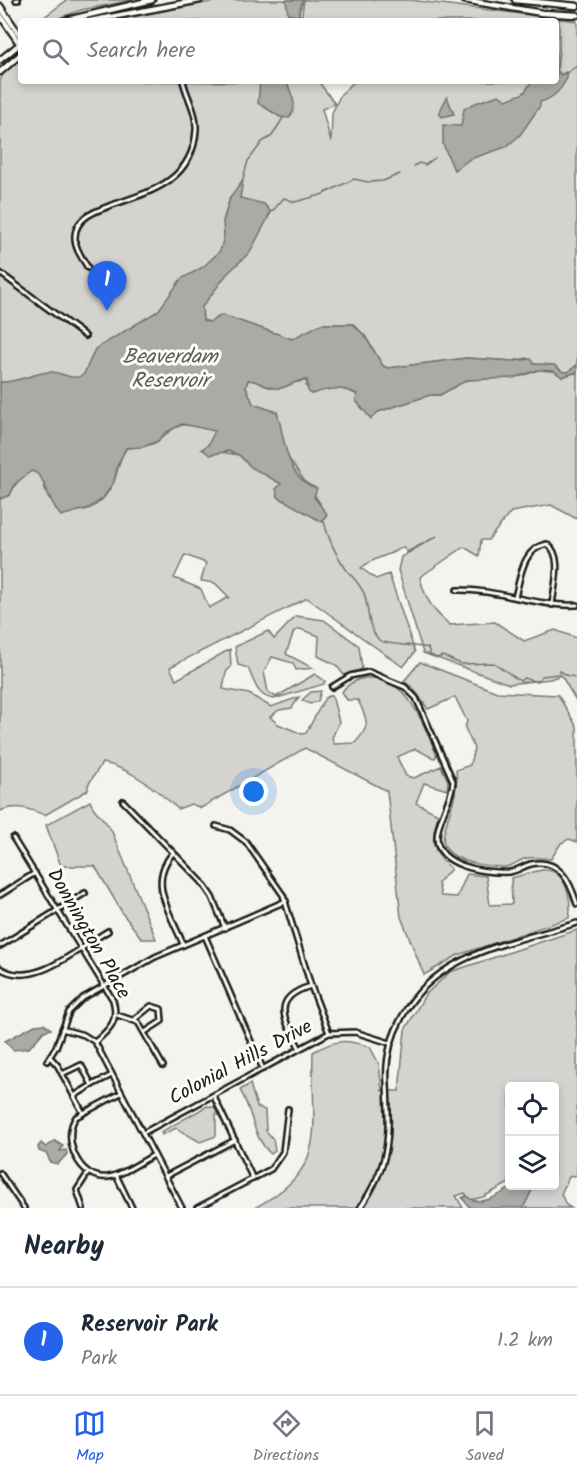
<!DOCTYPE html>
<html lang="en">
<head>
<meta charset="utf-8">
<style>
  body { margin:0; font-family:Kalam,sans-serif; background:#f2f2f3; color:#1f2937 }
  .controls { position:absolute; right:18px; bottom:18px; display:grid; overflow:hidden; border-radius:6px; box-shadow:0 3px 9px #0003 }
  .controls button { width:54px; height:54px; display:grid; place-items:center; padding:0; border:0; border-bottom:2px solid #e0e1e3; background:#fff; color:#1f2937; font:30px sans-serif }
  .you { position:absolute; left:254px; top:792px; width:21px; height:21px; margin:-15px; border:4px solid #fff; border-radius:50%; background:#1a73e8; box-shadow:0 0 0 9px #1a73e833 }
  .badge { display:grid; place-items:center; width:39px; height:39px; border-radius:50%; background:#2563eb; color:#fff; font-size:20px; font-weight:700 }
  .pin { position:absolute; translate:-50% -50px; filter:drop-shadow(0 2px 3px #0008) }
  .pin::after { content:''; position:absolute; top:32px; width:21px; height:18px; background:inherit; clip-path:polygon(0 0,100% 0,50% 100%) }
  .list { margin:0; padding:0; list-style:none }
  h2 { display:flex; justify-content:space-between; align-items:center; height:78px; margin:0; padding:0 24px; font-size:26px }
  h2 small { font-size:20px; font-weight:400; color:#747a83 }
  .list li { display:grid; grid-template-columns:39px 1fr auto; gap:18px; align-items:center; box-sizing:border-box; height:108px; padding:0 24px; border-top:2px solid #e0e1e3 }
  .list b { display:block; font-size:22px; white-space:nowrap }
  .list p { margin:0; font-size:20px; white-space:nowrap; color:#747a83 }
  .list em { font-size:20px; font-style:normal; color:#747a83 }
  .icon { flex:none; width:33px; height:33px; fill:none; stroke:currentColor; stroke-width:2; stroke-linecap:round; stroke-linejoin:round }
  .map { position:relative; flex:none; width:577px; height:1208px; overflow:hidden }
  .search { position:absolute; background:#fff; box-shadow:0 3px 9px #0003; left:18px; right:18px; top:18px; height:66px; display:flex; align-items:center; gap:15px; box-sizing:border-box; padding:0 21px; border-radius:6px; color:#747a83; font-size:22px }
  .sheet { height:186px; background:#fff }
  nav { display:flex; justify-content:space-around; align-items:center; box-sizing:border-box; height:84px; border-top:2px solid #e0e1e3; background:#fff; font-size:16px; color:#747a83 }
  nav a { display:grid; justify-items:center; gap:3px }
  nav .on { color:#2563eb }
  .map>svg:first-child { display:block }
  .green { fill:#d4d3cf; stroke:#787876; stroke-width:1.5; fill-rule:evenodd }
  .water { fill:#abaaa6; stroke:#72716f; stroke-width:1.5 }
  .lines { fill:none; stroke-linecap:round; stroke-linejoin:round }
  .stream { stroke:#72716f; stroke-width:1.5 }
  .minor-casing { stroke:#1c1c1c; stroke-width:8 }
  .major-casing { stroke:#1c1c1c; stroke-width:9 }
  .minor { stroke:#fdfcf7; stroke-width:3 }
  .major { stroke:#fdfcf7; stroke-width:4.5 }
  .labels { text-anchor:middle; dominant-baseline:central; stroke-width:6; stroke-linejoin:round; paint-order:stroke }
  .street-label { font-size:20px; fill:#1c1c1c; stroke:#fdfcf7 }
  .water-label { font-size:21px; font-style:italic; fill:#5c5c5a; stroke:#fdfcf7 }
</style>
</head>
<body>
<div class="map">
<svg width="577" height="1208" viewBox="0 0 577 1208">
  <rect width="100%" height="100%" fill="#f4f3ee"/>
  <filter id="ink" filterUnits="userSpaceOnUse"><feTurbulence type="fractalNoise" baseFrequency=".0167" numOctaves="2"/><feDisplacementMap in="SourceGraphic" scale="12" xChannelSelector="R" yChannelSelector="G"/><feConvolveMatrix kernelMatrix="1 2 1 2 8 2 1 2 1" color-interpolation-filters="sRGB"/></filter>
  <g filter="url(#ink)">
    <g class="green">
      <path d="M67,0H134L81,10L51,21H39Z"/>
      <path d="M222,0H296L301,20L304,0H410L577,21V365L568,372H563L554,365L534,364L527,358L513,361L467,358L388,368L383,366L365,336L353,324H322L292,339L222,315L210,322L203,320L202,316L76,398L0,394V82L3,73L21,59V81L319,82L335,104L322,109L331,142L332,113L341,94L355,81H556V21H109ZM242,181L240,198L271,212L254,241L223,222L230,197Z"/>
      <path d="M538,370L554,371L562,377L577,372V519L551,505L511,512L488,540H481L479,556L464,547L420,577C425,599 433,611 450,625L495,622L524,641L555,630L577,638V702L561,675L550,679L509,684L423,653L398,570L401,557L437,536L407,552L403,547C389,556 374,557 361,568L376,579L389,574L415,652L403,667L307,598L170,667L176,680L230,649L231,667L226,672L223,689L249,694L271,707L299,697L292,708L279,710L270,717L278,724L302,734L306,733L325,698L332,695L339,722L332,738L334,744L355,743C372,725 367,720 358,700H347L342,692C346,685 357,679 365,678C408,674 423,725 437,755L435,758C427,757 423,751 415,749L397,757L406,776L414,778L441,766L448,781L447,790L424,783L416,803L438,814C432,841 429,849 451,869L438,883L441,896L457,897L467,874L486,876L490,905L512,904L511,878C521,876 533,871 543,870C567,868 572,902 569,918L458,955L424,975L401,917L387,791L305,748L201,808L191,804L178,809C158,791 130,767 102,763L88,785V790L45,815C28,809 18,804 0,811V499L10,495C15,484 20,477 31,471C49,474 40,493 53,502C79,519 100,510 113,483C119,471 118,458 127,448C137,447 151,447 159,440C166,435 173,426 183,425C193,423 206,428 216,431L208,445L202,449L239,455L251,467L274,478L282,484L279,497L318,518L320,503L287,456L277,412L253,404L246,387L248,380L288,384L308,380L306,386L311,394C343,382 354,391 378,412L430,395H440L466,380L522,376ZM185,555L206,563L201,581L215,583L229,597L209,608L201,589L174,578Z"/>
      <path d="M296,616L324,620L359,646L362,669L344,675L336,665L318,656L319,636L300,629L294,631L286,654L313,668L296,670L293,663L272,657L264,672L268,692L276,697L315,674L325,681L324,684L274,699C257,697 255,683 248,668L238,665L235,647L268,631L274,639Z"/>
      <path d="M420,662L497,692L558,695L577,727V842L569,839L561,843L551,859C544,859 535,856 528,858C519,859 514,867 503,867C483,866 437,861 444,833C449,810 459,794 456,770L470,765L474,748L465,728L467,721L455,697L428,709L413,688L404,681Z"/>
      <path d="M321,691L318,701L310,704L302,700L311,692Z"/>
      <path d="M90,801C94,813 107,820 112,832L156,939H142L123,914L95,866H61L46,825Z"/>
      <path d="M577,930V1175L569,1177L561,1194L566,1205L571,1208H523L534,1186H554V1086H510L509,1183L483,1197L470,1200L465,1193L456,1196L463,1208H254C333,1167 310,1127 313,1052C336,1039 346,1039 370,1047L379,1064L382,1091H399L405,1030L425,995L450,972Z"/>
      <path d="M250,1084L257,1107L265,1110L266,1131L273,1139L275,1151L271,1154C252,1137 253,1111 240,1090Z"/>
      <path d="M207,1106L216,1108V1136L200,1142L176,1128L162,1135L161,1132Z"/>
    </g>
    <g class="water">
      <path d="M286,0H303L298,16L288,14Z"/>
      <path d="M559,48L557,70L561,75L566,72L567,78C561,90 553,99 540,102V106L520,135L506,147L470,159L454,170L443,144V125L461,126L464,109C476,101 486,100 499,95L506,100L524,93L532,81H556Z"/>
      <path d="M260,81H287C290,94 300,105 289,118L280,117L258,103Z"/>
      <path d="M447,97L454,114L442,117L439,113Z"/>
      <path d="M243,180L240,198L264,204L271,212L250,252L227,274L202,307L203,321L210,322L222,315L292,339L321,324H353L365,336L383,366L388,368L467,358L513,361L531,359L534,364L554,365L563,372H568L577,365V372L562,377L554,371L538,370L513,378L467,380L440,395H430L378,412L371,419L356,401L357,394C341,386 327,389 311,394L308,391L307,380C296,379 290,387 280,388C267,390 259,380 248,380L246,387L253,404L277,412C285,438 285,479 317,488L314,497L327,514L322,522L278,497L276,489L281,484L251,467L239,455L228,451L210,455L202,449L208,445L215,431L182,424L165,433L158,441L143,447L126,448L118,464L114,482L103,498L89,508L61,516C48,503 46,473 31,471L15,484L10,495L0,499V382C18,383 37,371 52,372C64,373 73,382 84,374L95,349L158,311L181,279L203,267L220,251L224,237L223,222L230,198Z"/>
      <path d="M44,1024L51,1029L44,1031L29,1048L13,1050L5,1041L35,1025Z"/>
      <path d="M55,1141L63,1146L60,1151L66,1150L67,1154L58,1164L50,1162L47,1154L39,1151L38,1147L41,1143L46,1147Z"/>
      <path d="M513,1186H534L523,1208H470L462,1198L466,1196C480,1208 498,1196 513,1186Z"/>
    </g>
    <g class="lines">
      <g class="stream">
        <path d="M559,48V19"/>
        <path d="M565,74L577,66"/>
        <path d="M264,141L272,136L283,118"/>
        <path d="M414,166L419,163L425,165L435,158"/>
        <path d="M242,182L248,161L263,141"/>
        <path d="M268,216L284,198L295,202L321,195L354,179L368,182L383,181L400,174"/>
        <path d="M323,518C327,535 335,554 346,569C352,577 362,586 365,596C369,611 367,627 379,640C384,645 416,645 428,648L430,655L437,658L443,656L461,664L494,663L520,681L524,678L537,682L542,676L558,674L560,671L568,676L577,677"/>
      </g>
      <defs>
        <g id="minor">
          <path d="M16,0H18"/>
          <path d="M88,268C83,259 75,249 75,239C72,190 191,215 196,130C197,112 187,98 183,81"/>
          <path d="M0,273L85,336"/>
          <path d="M457,590C498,589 536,607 577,605"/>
          <path d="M515,597C521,576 522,549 547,544C564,555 554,586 552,605"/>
          <path d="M332,687L350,676L369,672L405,687L416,698L453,781C452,801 437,819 437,838C438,867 486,873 509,872C517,871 523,866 531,864C559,858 570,881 577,904"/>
          <path d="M123,801L201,881L212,897L225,928"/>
          <path d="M216,826L230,830L246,842L283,895L311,986L329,1033"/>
          <path d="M13,838L113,1000C119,1021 110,1029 95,1042"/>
          <path d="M173,853C147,882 170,912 183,944"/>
          <path d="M0,895L35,873"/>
          <path d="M205,936L263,1069"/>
          <path d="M0,946L85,893"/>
          <path d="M0,968C33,990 79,948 108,931"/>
          <path d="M117,1015L138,1022L163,1066"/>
          <path d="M135,1019L151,1006L161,1009L162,1021L145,1032"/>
          <path d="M62,1029L84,1035L95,1042L182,1208"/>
          <path d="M299,1047C284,1019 270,998 311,986"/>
          <path d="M51,1058L58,1066L83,1113"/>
          <path d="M47,1061L56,1047L69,1012L83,998L155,957L286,901"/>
          <path d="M62,1074L81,1065L92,1085L74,1096"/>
          <path d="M92,1085L112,1075"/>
          <path d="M121,1093L76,1117C61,1138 79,1181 108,1177C123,1175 140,1162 154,1155"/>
          <path d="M214,1097L253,1179"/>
          <path d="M143,1133L329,1033L355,1032L390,1043"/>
          <path d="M0,1173L24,1208"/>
          <path d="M116,1175L132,1208"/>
          <path d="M166,1176L235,1140"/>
          <path d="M83,1208L77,1190L88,1173"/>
          <path d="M197,1208L271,1169L283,1152L288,1109"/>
          <path d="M360,1208C392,1161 389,1136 387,1083C385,1059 391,1037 402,1017C436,952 513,943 577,923"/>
        </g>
        <g id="major">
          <path d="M464,0L542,13L577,15"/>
          <path d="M515,0L577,6"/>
          <path d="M0,6L21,37"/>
          <path d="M0,15L21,46"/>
          <path d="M63,21L152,0"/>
          <path d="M90,21L200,0"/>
          <path d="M0,60L21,43"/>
          <path d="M0,72L21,54"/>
        </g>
      </defs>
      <use href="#minor" class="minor-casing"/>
      <use href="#major" class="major-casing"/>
      <use href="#minor" class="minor"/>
      <use href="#major" class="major"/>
    </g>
  </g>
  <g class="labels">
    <g class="street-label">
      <text transform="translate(88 934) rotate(60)">Donnington Place</text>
      <text transform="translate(241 1063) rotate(-28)">Colonial Hills Drive</text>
    </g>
    <g class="water-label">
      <text x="170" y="357">Beaverdam<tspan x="170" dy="24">Reservoir</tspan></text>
    </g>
  </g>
</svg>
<div class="controls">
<button><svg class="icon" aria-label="locate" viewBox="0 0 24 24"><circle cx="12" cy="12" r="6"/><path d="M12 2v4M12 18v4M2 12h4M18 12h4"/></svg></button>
<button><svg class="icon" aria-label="layers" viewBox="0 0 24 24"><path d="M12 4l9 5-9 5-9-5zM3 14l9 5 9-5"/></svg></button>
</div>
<div class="you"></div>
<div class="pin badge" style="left:107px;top:311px">1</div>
<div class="search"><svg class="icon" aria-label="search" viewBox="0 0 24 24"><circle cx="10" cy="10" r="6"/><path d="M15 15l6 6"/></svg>Search here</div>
</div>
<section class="sheet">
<h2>Nearby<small></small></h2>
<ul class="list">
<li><span class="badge">1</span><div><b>Reservoir Park</b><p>Park</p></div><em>1.2 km</em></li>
</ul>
</section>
<nav>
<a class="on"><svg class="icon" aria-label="map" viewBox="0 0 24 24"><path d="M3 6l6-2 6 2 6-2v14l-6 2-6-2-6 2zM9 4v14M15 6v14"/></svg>Map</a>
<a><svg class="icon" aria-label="directions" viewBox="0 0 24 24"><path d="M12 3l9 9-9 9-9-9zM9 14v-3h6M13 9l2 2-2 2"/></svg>Directions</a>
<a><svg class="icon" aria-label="saved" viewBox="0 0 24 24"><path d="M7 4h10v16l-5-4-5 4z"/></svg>Saved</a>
</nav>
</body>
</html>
